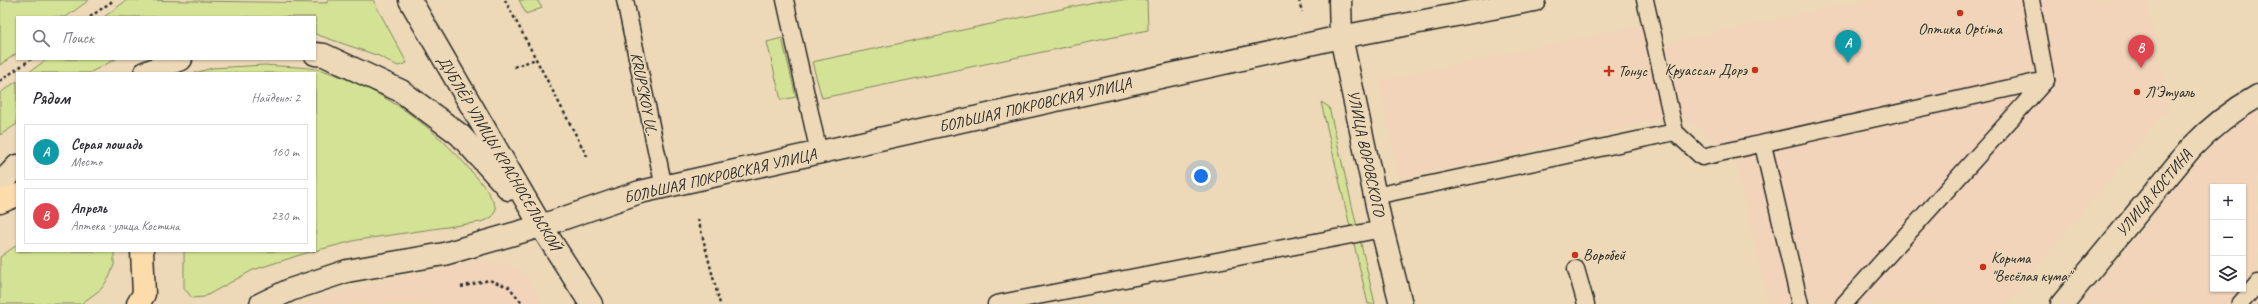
<!DOCTYPE html>
<html lang="ru">
<head>
<meta charset="utf-8">
<style>
  body { margin:0; font-family:Caveat,sans-serif; background:#f2f2f3; color:#2b2b33 }
  .controls { position:absolute; right:12px; bottom:12px; display:grid; overflow:hidden; border-radius:0px; box-shadow:0 1px 3px #0004 }
  .controls button { width:36px; height:36px; display:grid; place-items:center; padding:0; border:0; border-bottom:1px solid #e1e1e2; background:#fff; color:#2b2b33; font:20px sans-serif }
  .you { position:absolute; left:1201px; top:176px; width:14px; height:14px; margin:-10px; border:3px solid #fff; border-radius:50%; background:#1a73e8; box-shadow:0 0 0 6px #1a73e833 }
  .badge { display:grid; place-items:center; width:26px; height:26px; border-radius:50%; background:#c8321e; color:#fff; font-size:13px; font-weight:700 }
  .pin { position:absolute; translate:-50% -33px; filter:drop-shadow(0 1px 2px #0008) }
  .pin::after { content:''; position:absolute; top:21px; width:14px; height:12px; background:inherit; clip-path:polygon(0 0,100% 0,50% 100%) }
  .list { margin:0; padding:0; list-style:none }
  h2 { display:flex; justify-content:space-between; align-items:center; height:52px; margin:0; padding:0 16px; font-size:17px }
  h2 small { font-size:13px; font-weight:400; color:#7c7c81 }
  .list li { display:grid; grid-template-columns:26px 1fr auto; gap:12px; align-items:center; box-sizing:border-box; height:56px; margin:0 8px 8px; padding:0 8px; border:1px solid #e1e1e2; border-radius:0px }
  .list b { display:block; font-size:15px; white-space:nowrap }
  .list p { margin:0; font-size:13px; white-space:nowrap; color:#7c7c81 }
  .list em { font-size:13px; font-style:normal; color:#7c7c81 }
  .icon { flex:none; width:22px; height:22px; fill:none; stroke:currentColor; stroke-width:2; stroke-linecap:round; stroke-linejoin:round }
  .map { position:relative; flex:none; width:2258px; height:304px; overflow:hidden }
  .search { position:absolute; background:#fff; box-shadow:0 1px 3px #0004; left:16px; top:16px; width:300px; height:44px; display:flex; align-items:center; gap:10px; box-sizing:border-box; padding:0 14px; border-radius:0px; color:#7c7c81; font-size:15px }
  .panel { position:absolute; background:#fff; box-shadow:0 1px 3px #0004; left:16px; top:72px; width:300px; height:180px; border-radius:0px }
  .map>svg:first-child { display:block }
  .built { fill:#f1d4ba; fill-rule:evenodd }
  .green { fill:#d4e295; stroke:#808660 }
  .lines { fill:none; stroke-linecap:round; stroke-linejoin:round }
  .lane-casing { stroke:#2b2b2b; stroke-width:19 }
  .street-casing { stroke:#2b2b2b; stroke-width:25 }
  .secondary-casing { stroke:#2b2b2b; stroke-width:25 }
  .primary-casing { stroke:#2b2b2b; stroke-width:25 }
  .path { stroke:#2b2b2b; stroke-width:2.5; stroke-dasharray:3 3; stroke-linecap:butt }
  .lane { stroke:#edd9b7; stroke-width:16 }
  .street { stroke:#edd9b7; stroke-width:22 }
  .secondary { stroke:#edd9b7; stroke-width:22 }
  .primary { stroke:#fddcac; stroke-width:22 }
  .poi-dot { fill:#c8321e; stroke:#edd9b7; stroke-width:1.5 }
  .labels { text-anchor:middle; dominant-baseline:central; stroke-width:3; stroke-linejoin:round; paint-order:stroke }
  .poi-label { font-size:16px; fill:#2b2b2b; stroke:#edd9b7; text-anchor:start }
  .street-label { font-size:16px; fill:#2b2b2b; stroke:#edd9b7 }
</style>
</head>
<body>
<div class="map">
<svg width="2258" height="304" viewBox="0 0 2258 304">
  <rect width="100%" height="100%" fill="#edd9b7"/>
  <filter id="ink" filterUnits="userSpaceOnUse"><feTurbulence type="fractalNoise" baseFrequency=".025" numOctaves="2"/><feDisplacementMap in="SourceGraphic" scale="8" xChannelSelector="R" yChannelSelector="G"/><feConvolveMatrix kernelMatrix="1 2 1 2 8 2 1 2 1" color-interpolation-filters="sRGB"/></filter>
  <g filter="url(#ink)">
    <g class="built">
      <path d="M1863,0H2146L2169,107L2007,304H1768L1734,155L1680,115L1399,180L1379,81L1654,22L1660,45Z"/>
      <path d="M2258,104V304H2081L2245,106ZM2213,187H2243V289H2213Z"/>
      <path d="M480,260L506,264L526,275L543,304H298L351,288Z"/>
    </g>
    <g class="green">
      <path d="M0,0H89L66,17H17V53L0,65Z"/>
      <path d="M127,0L327,3V0H373L407,63L398,66L379,56L315,34V17H104Z"/>
      <path d="M519,0H537L542,8L526,14Z"/>
      <path d="M1104,0H1147L1148,30L822,98L812,62Z"/>
      <path d="M782,38L796,97L781,100L767,42Z"/>
      <path d="M47,59H116L89,73H28Z"/>
      <path d="M265,65C284,67 311,66 328,72C384,91 434,126 471,171C482,183 491,194 496,209L492,217L481,222L357,240L303,254L253,270L204,297L192,298L184,288V251H315V73H195L212,68Z"/>
      <path d="M17,81V124L0,135V93Z"/>
      <path d="M1321,102L1329,107L1375,304H1368Z"/>
      <path d="M17,245V251H114V265L109,278L101,289L81,304H0V257Z"/>
    </g>
    <g class="lines">
      <defs>
        <g id="lane">
          <path d="M625,0L664,188"/>
          <path d="M785,0L819,153"/>
          <path d="M1645,0L1675,132L1702,157L2046,80"/>
          <path d="M1763,145L1800,304"/>
          <path d="M1375,196L1675,132"/>
          <path d="M1576,269L1586,304"/>
          <path d="M996,304L1382,229"/>
          <path d="M1844,304L2046,80L2031,0"/>
          <path d="M2240,304L2258,283"/>
        </g>
        <g id="street">
          <path d="M1340,0L1341,37L1382,229L1401,304"/>
          <path d="M2062,304L2191,148C2211,127 2233,110 2258,96"/>
        </g>
        <g id="secondary">
          <path d="M410,0L541,226L591,304"/>
          <path d="M315,54L324,55L401,91L460,135L509,189"/>
          <path d="M145,73L181,59"/>
          <path d="M0,184L17,166"/>
          <path d="M261,304L290,290L347,271L444,254L541,226L640,192L1341,37L1534,0"/>
        </g>
        <g id="primary">
          <path d="M0,202L17,195"/>
          <path d="M138,304L144,294L142,251"/>
        </g>
      </defs>
      <use href="#lane" class="lane-casing"/>
      <use href="#street" class="street-casing"/>
      <use href="#secondary" class="secondary-casing"/>
      <use href="#primary" class="primary-casing"/>
      <g class="path">
        <path d="M505,0L588,158"/>
        <path d="M1299,0L1302,12"/>
        <path d="M90,17L114,0"/>
        <path d="M514,67L536,59"/>
        <path d="M0,81L31,59"/>
        <path d="M698,219L720,304"/>
        <path d="M461,287L489,280L509,287L523,304"/>
      </g>
      <use href="#lane" class="lane"/>
      <use href="#street" class="street"/>
      <use href="#secondary" class="secondary"/>
      <use href="#primary" class="primary"/>
    </g>
  </g>
  <g class="poi-dot">
    <circle cx="1960" cy="13" r="4"/>
    <circle cx="1755" cy="70" r="4"/>
    <path d="M1607 65h4v4h4v4h-4v4h-4v-4h-4v-4h4z"/>
    <circle cx="2137" cy="92" r="4"/>
    <circle cx="1575" cy="255" r="4"/>
    <circle cx="1983" cy="267" r="4"/>
  </g>
  <g class="labels">
    <g class="poi-label">
      <text x="1960" y="29" text-anchor="middle">Оптика Optima</text>
      <text x="1747" y="70" text-anchor="end">Круассан Дорэ</text>
      <text x="1618" y="71">Тонус</text>
      <text x="2145" y="92">Л'Этуаль</text>
      <text x="1583" y="255">Воробей</text>
      <text x="1991" y="258">Корчма<tspan x="1991" dy="18">"Весёлая кума"</tspan></text>
    </g>
    <g class="street-label">
      <text transform="translate(644 94) rotate(79)">KRUPSKOY UL.</text>
      <text transform="translate(1035 105) rotate(-13)">БОЛЬШАЯ ПОКРОВСКАЯ УЛИЦА</text>
      <text transform="translate(499 153) rotate(59)">ДУБЛЁР УЛИЦЫ КРАСНОСЕЛЬСКОЙ</text>
      <text transform="translate(1366 153) rotate(78)">УЛИЦА ВОРОВСКОГО</text>
      <text transform="translate(720 176) rotate(-13)">БОЛЬШАЯ ПОКРОВСКАЯ УЛИЦА</text>
      <text transform="translate(2154 193) rotate(-50)">УЛИЦА КОСТИНА</text>
    </g>
  </g>
</svg>
<div class="controls">
<button>+</button>
<button>−</button>
<button><svg class="icon" aria-label="layers" viewBox="0 0 24 24"><path d="M12 4l9 5-9 5-9-5zM3 14l9 5 9-5"/></svg></button>
</div>
<div class="you"></div>
<div class="pin badge" style="left:1848px;top:63px;background:#0f9aa8">A</div>
<div class="pin badge" style="left:2141px;top:68px;background:#e0444e">B</div>
<div class="search"><svg class="icon" aria-label="search" viewBox="0 0 24 24"><circle cx="10" cy="10" r="6"/><path d="M15 15l6 6"/></svg>Поиск</div>
<section class="panel">
<h2>Рядом<small>Найдено: 2</small></h2>
<ul class="list">
<li><span class="badge" style="background:#0f9aa8">A</span><div><b>Серая лошадь</b><p>Место</p></div><em>160 m</em></li>
<li><span class="badge" style="background:#e0444e">B</span><div><b>Апрель</b><p>Аптека · улица Костина</p></div><em>230 m</em></li>
</ul>
</section>
</div>
</body>
</html>
